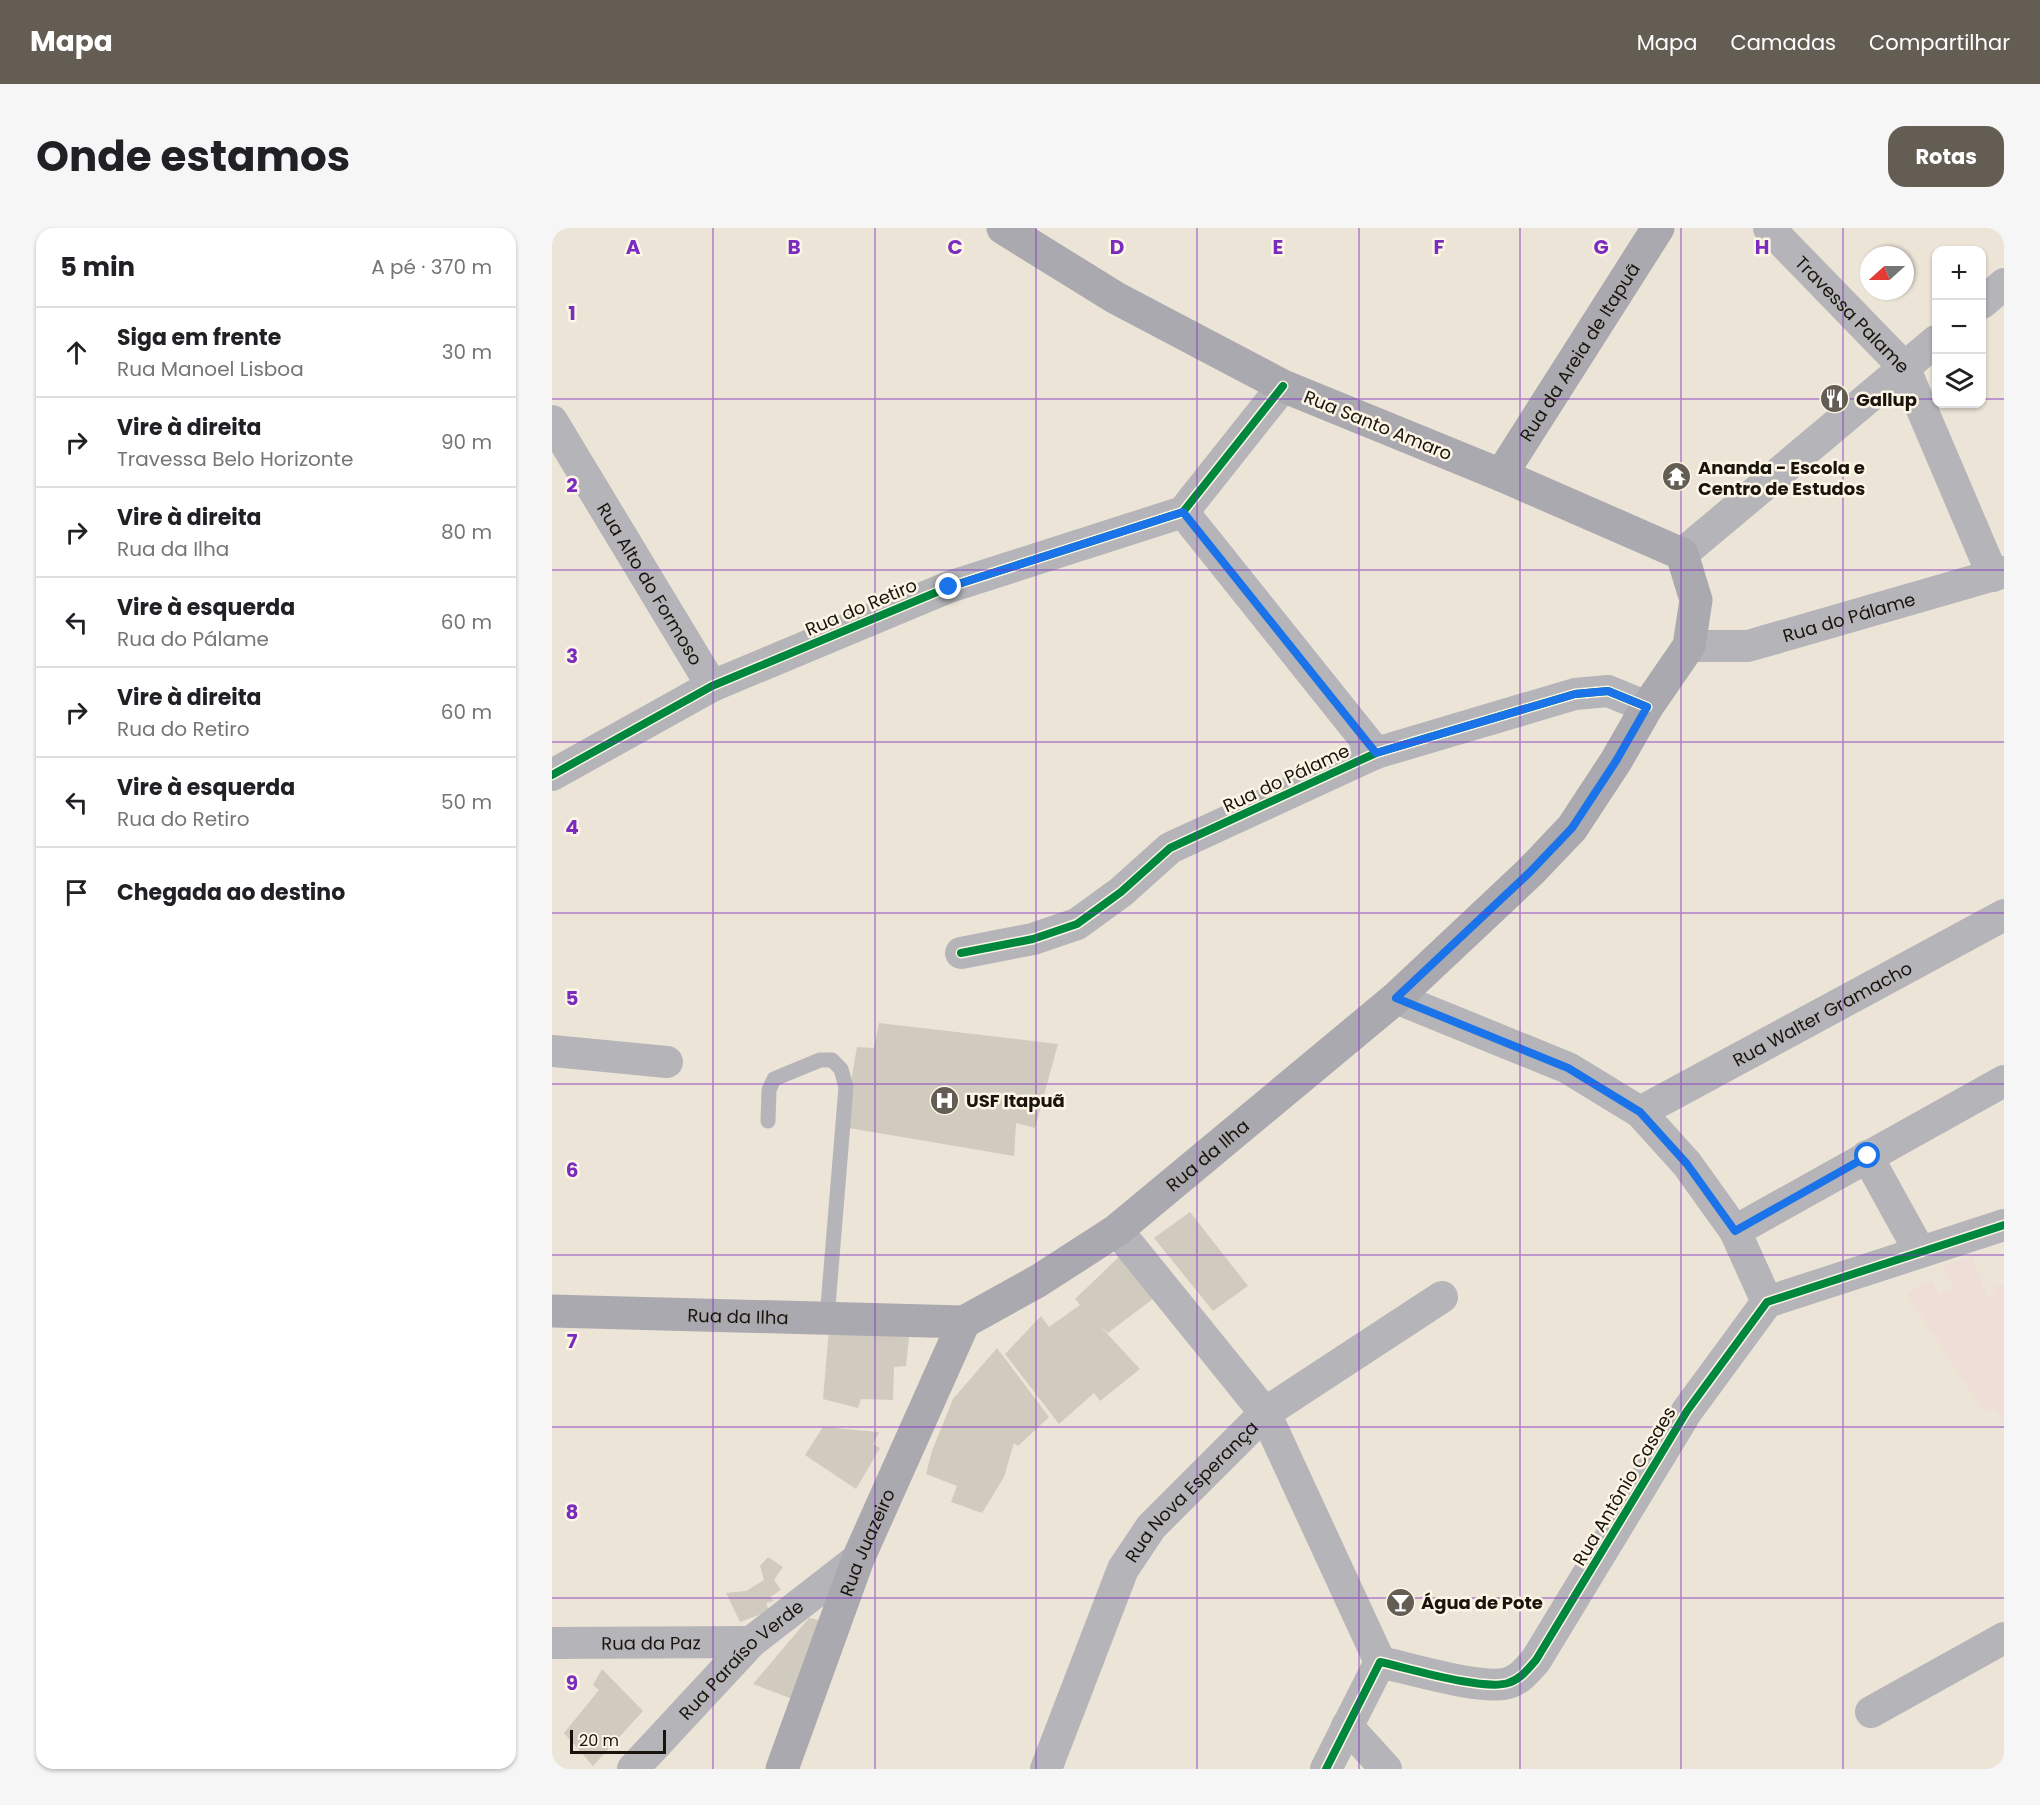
<!DOCTYPE html>
<html lang="pt">
<head>
<meta charset="utf-8">
<style>
  body { margin:0; font-family:Poppins,sans-serif; background:#f6f6f6; color:#202124 }
  .controls { position:absolute; right:18px; top:18px; display:grid; overflow:hidden; border-radius:12px; box-shadow:0 2px 4px #0004 }
  .controls button { width:54px; height:54px; display:grid; place-items:center; padding:0; border:0; border-bottom:2px solid #e0e0e0; background:#fff; color:#202124; font:30px sans-serif }
  .compass { position:absolute; left:1308px; top:18px; width:54px; height:54px; border-radius:50%; background:#fff; box-shadow:0 2px 4px #0004; rotate:249deg }
  .scale { position:absolute; left:18px; bottom:15px; width:96px; box-sizing:border-box; padding-left:6px; border:3px solid #1a150c; border-top:0; font-size:16px; line-height:21px; white-space:nowrap; color:#1a150c; -webkit-text-stroke:4px #fdf5e5; paint-order:stroke }
  .stop { position:absolute; width:18px; height:18px; margin:-14px; border:4px solid #1a73e8; border-radius:50%; background:#fff }
  .stop.end { background:#1a73e8; border-color:#fff; box-shadow:0 2px 6px #0008 }
  .list { margin:0; padding:0; list-style:none }
  h2 { display:flex; justify-content:space-between; align-items:center; height:78px; margin:0; padding:0 24px; font-size:26px }
  h2 small { font-size:20px; font-weight:400; color:#757577 }
  .list li { display:grid; grid-template-columns:39px 1fr auto; gap:18px; align-items:center; box-sizing:border-box; height:90px; padding:0 24px; border-top:2px solid #e0e0e0 }
  .list b { display:block; font-size:22px; white-space:nowrap }
  .list p { margin:0; font-size:20px; white-space:nowrap; color:#757577 }
  .list em { font-size:20px; font-style:normal; color:#757577 }
  .icon { flex:none; width:33px; height:33px; fill:none; stroke:currentColor; stroke-width:2; stroke-linecap:round; stroke-linejoin:round }
  .map { position:relative; flex:none; width:1452px; height:1541px; overflow:hidden; border-radius:18px }
  header { display:flex; align-items:center; gap:36px; box-sizing:border-box; height:84px; padding:0 30px; background:#645d53; color:#fff }
  header strong { font-size:28px }
  nav { display:flex; gap:33px; margin-inline-start:auto; font-size:21px }
  .intro { display:flex; align-items:center; justify-content:space-between; box-sizing:border-box; height:144px; padding:0 36px }
  h1 { margin:0; font-size:42px }
  .button { padding:15px 27px; border-radius:18px; background:#645d53; color:#fff; font-size:21px; font-weight:700 }
  main { display:flex; gap:36px; padding:0 36px }
  aside { flex:1; background:#fff; border-radius:18px; box-shadow:0 2px 4px #0004 }
  .map>svg:first-child { display:block }
  .education { fill:#efddd7 }
  .building { fill:#d0cabf }
  .lines { fill:none; stroke-linecap:round; stroke-linejoin:round }
  .service { stroke:#b5b4b9; stroke-width:15 }
  .minor { stroke:#b5b4b9; stroke-width:32 }
  .secondary { stroke:#aba9b0; stroke-width:33 }
  .cycleway-casing { stroke:#fdf5e5; stroke-width:11 }
  .cycleway { stroke:#00873e; stroke-width:8 }
  .route { stroke:#1a73e8; stroke-width:8 }
  .grid { fill:none; stroke:#7b2cbf; stroke-width:1.5; stroke-opacity:0.55 }
  .labels { text-anchor:middle; dominant-baseline:central; stroke-width:5; stroke-linejoin:round; paint-order:stroke }
  .street-label { font-size:18px; fill:#1a150c; stroke:#fdf5e5 }
  .poi-label { font-size:18px; font-weight:bold; fill:#1a150c; stroke:#fdf5e5; text-anchor:start }
  .grid-label { font-size:20px; text-anchor:middle; font-weight:bold; fill:#7b2cbf; stroke:#fdf5e5; stroke-width:5; stroke-linejoin:round; paint-order:stroke }
</style>
</head>
<body>
<header>
<strong>Mapa</strong>
<nav><a>Mapa</a><a>Camadas</a><a>Compartilhar</a></nav>
</header>
<div class="intro"><h1>Onde estamos</h1><a class="button">Rotas</a></div>
<main>
<aside>
<h2>5 min<small>A pé · 370 m</small></h2>
<ul class="list">
<li><svg class="icon" aria-label="ahead" viewBox="0 0 24 24"><path d="M12 20V5M6 11l6-6 6 6"/></svg><div><b>Siga em frente</b><p>Rua Manoel Lisboa</p></div><em>30 m</em></li>
<li><svg class="icon" aria-label="right" viewBox="0 0 24 24"><path d="M7 20v-9h11M14 6l5 5-5 5"/></svg><div><b>Vire à direita</b><p>Travessa Belo Horizonte</p></div><em>90 m</em></li>
<li><svg class="icon" aria-label="right" viewBox="0 0 24 24"><path d="M7 20v-9h11M14 6l5 5-5 5"/></svg><div><b>Vire à direita</b><p>Rua da Ilha</p></div><em>80 m</em></li>
<li><svg class="icon" aria-label="left" viewBox="0 0 24 24"><path d="M17 20v-9H6M10 6l-5 5 5 5"/></svg><div><b>Vire à esquerda</b><p>Rua do Pálame</p></div><em>60 m</em></li>
<li><svg class="icon" aria-label="right" viewBox="0 0 24 24"><path d="M7 20v-9h11M14 6l5 5-5 5"/></svg><div><b>Vire à direita</b><p>Rua do Retiro</p></div><em>60 m</em></li>
<li><svg class="icon" aria-label="left" viewBox="0 0 24 24"><path d="M17 20v-9H6M10 6l-5 5 5 5"/></svg><div><b>Vire à esquerda</b><p>Rua do Retiro</p></div><em>50 m</em></li>
<li><svg class="icon" aria-label="arrive" viewBox="0 0 24 24"><path d="M6 21V4h12l-3 4 3 4H6"/></svg><div><b>Chegada ao destino</b></div></li>
</ul>
</aside>
<div class="map">
<svg width="1452" height="1541" viewBox="0 0 1452 1541">
  <rect width="100%" height="100%" fill="#ece4d6"/>
  <path class="education" d="M1420,1028L1435,1069L1443,1067L1440,1060L1452,1056V1195L1443,1180L1432,1184L1355,1065L1380,1053L1387,1067L1402,1060L1391,1037Z"/>
  <g class="building">
    <path d="M327,795L506,816L483,900L464,895L462,928L291,899L305,819L322,820Z"/>
    <path d="M638,984L696,1058L661,1083L602,1010Z"/>
    <path d="M571,1025L602,1070L556,1105L548,1098L588,1141L548,1173L542,1165L507,1196L453,1126L489,1088L497,1099L528,1077L523,1071Z"/>
    <path d="M277,1101L357,1109L354,1138L342,1139L341,1172L309,1171L306,1180L271,1171Z"/>
    <path d="M445,1120L497,1189L466,1218L462,1215L452,1249L430,1285L399,1274L405,1258L374,1246L380,1223L401,1171Z"/>
    <path d="M271,1199L327,1204L321,1216L328,1220L304,1261L253,1227Z"/>
    <path d="M216,1329L231,1339L222,1352L229,1362L218,1369L222,1373L214,1375L217,1383L188,1394L174,1365L194,1363L212,1352L208,1338Z"/>
    <path d="M257,1390L267,1392L243,1472L201,1456Z"/>
    <path d="M50,1441L91,1483L41,1538L12,1505L47,1462L41,1457Z"/>
  </g>
  <g class="lines">
    <path class="service" d="M216,893L217,862L222,851L268,832H280L289,841L294,859L275,1090"/>
    <g class="minor">
      <path id="s1" d="M1217,0L1352,139L1441,348"/>
      <path d="M1430,75L1452,56"/>
      <path id="s2" d="M0,193L160,458"/>
      <path d="M631,284L824,525"/>
      <path d="M1130,326L1384,113"/>
      <path id="s3" d="M1137,418H1196L1452,344"/>
      <path d="M0,547L160,458L397,359L631,284L731,158"/>
      <path d="M409,725L481,711L525,696L569,664L618,620L824,525L1023,466L1056,463L1095,479"/>
      <path d="M844,770L1016,840L1088,884L1135,936L1183,1003L1215,1074"/>
      <path d="M0,823L115,834"/>
      <path id="s4" d="M1088,884L1452,687"/>
      <path d="M1315,928L1368,1024"/>
      <path d="M565,1002L713,1185L828,1434"/>
      <path d="M1183,1003L1452,853"/>
      <path id="s5" d="M0,1415L199,1414"/>
      <path d="M1319,1484L1452,1410"/>
      <path d="M795,1498L834,1541"/>
      <path id="s6" d="M81,1541L199,1414L306,1331"/>
      <path id="s7" d="M494,1541L571,1341L599,1299L713,1185L890,1069"/>
      <path d="M774,1541L828,1434C856,1440 931,1463 956,1455C969,1451 976,1441 984,1432L1135,1183L1215,1074L1452,997"/>
    </g>
    <g class="secondary">
      <path id="s8" d="M949,247L1106,0"/>
      <path id="s9" d="M0,1083L412,1094L486,1053L565,1002L844,770L978,644L1020,600L1064,533L1095,479L1137,418L1144,372L1130,326L949,247L731,158L564,70L451,0"/>
      <path id="s10" d="M230,1541L306,1331L412,1094"/>
    </g>
    <defs>
      <g id="cycleway">
        <path d="M0,547L160,458L397,359L631,284L731,158"/>
        <path d="M409,725L481,711L525,696L569,664L618,620L824,525L1023,466L1056,463L1095,479"/>
        <path d="M774,1541L828,1434C856,1440 931,1463 956,1455C969,1451 976,1441 984,1432L1135,1183L1215,1074L1452,997"/>
      </g>
    </defs>
    <use href="#cycleway" class="cycleway-casing"/>
    <use href="#cycleway" class="cycleway"/>
  </g>
  <g class="lines">
    <path class="route" d="M397,359L631,284L824,525L1023,466L1056,463L1095,479L1064,533L1020,600L978,644L844,770L1016,840L1088,884L1135,936L1183,1003L1316,928"/>
  </g>
  <path class="grid" d="M161,0V1541M323,0V1541M484,0V1541M645,0V1541M807,0V1541M968,0V1541M1129,0V1541M1291,0V1541M0,171H1384M1430,171H1452M0,342H1452M0,514H1452M0,685H1452M0,856H1452M0,1027H1452M0,1199H1452M0,1370H1452"/>
  <defs>
    <symbol id="restaurant-disc" viewBox="-11 -11 22 22"><circle r="9.5" fill="#645d53" stroke="#fdf5e5"/><path d="M-5-6h1v4h1v-4h1v4h1v-4h1v5L-1.5 .5V6h-2V.5L-5-1ZM5-6V6H3V1.5H1.5Q1.5-4 5-6Z" fill="#fff"/></symbol>
    <symbol id="temple-disc" viewBox="-11 -11 22 22"><circle r="9.5" fill="#645d53" stroke="#fdf5e5"/><path d="M0-6L5-2H3V0L6.5 2.5H4V6H1.5V3h-3V6H-4V2.5H-6.5L-3 0V-2H-5Z" fill="#fff"/></symbol>
    <symbol id="hospital-disc" viewBox="-11 -11 22 22"><circle r="9.5" fill="#645d53" stroke="#fdf5e5"/><path d="M-5-5h3v3.5h4V-5h3V5h-3V1.5h-4V5h-3Z" fill="#fff"/></symbol>
    <symbol id="bar-disc" viewBox="-11 -11 22 22"><circle r="9.5" fill="#645d53" stroke="#fdf5e5"/><path d="M-6-5H6L.8 .8V4.5H3.5V6h-7V4.5H-.8V.8Z" fill="#fff"/></symbol>
  </defs>
  <g fill-rule="evenodd">
    <use href="#restaurant-disc" x="1266" y="154" width="33" height="33"/>
    <use href="#temple-disc" x="1108" y="232" width="33" height="33"/>
    <use href="#hospital-disc" x="376" y="856" width="33" height="33"/>
    <use href="#bar-disc" x="832" y="1358" width="33" height="33"/>
  </g>
  <g class="labels">
    <g class="street-label">
      <text stroke="none"><textPath href="#s1" startOffset="120">Travessa Palame</textPath></text>
      <text stroke="none"><textPath href="#s8" startOffset="146">Rua da Areia de Itapuã</textPath></text>
      <text transform="translate(826 197) rotate(22)">Rua Santo Amaro</text>
      <text stroke="none"><textPath href="#s2" startOffset="190">Rua Alto do Formoso</textPath></text>
      <text transform="translate(309 379) rotate(-23)">Rua do Retiro</text>
      <text stroke="none"><textPath href="#s3" startOffset="164">Rua do Pálame</textPath></text>
      <text transform="translate(734 550) rotate(-25)">Rua do Pálame</text>
      <text stroke="none"><textPath href="#s4" startOffset="207">Rua Walter Gramacho</textPath></text>
      <text stroke="none"><textPath href="#s9" startOffset="708">Rua da Ilha</textPath></text>
      <text stroke="none"><textPath href="#s9" startOffset="186">Rua da Ilha</textPath></text>
      <text transform="translate(1072 1258) rotate(-59)">Rua Antônio Casaes</text>
      <text stroke="none"><textPath href="#s7" startOffset="318">Rua Nova Esperança</textPath></text>
      <text stroke="none"><textPath href="#s10" startOffset="242">Rua Juazeiro</textPath></text>
      <text stroke="none"><textPath href="#s5" startOffset="99">Rua da Paz</textPath></text>
      <text stroke="none"><textPath href="#s6" startOffset="154">Rua Paraíso Verde</textPath></text>
    </g>
    <g class="poi-label">
      <text x="1304" y="171">Gallup</text>
      <text x="1146" y="239">Ananda - Escola e<tspan x="1146" dy="21">Centro de Estudos</tspan></text>
      <text x="414" y="872">USF Itapuã</text>
      <text x="869" y="1374">Água de Pote</text>
    </g>
  </g>
  <g class="grid-label">
    <text x="81" y="26">A</text>
    <text x="242" y="26">B</text>
    <text x="403" y="26">C</text>
    <text x="565" y="26">D</text>
    <text x="726" y="26">E</text>
    <text x="887" y="26">F</text>
    <text x="1049" y="26">G</text>
    <text x="1210" y="26">H</text>
    <text x="20" y="92">1</text>
    <text x="20" y="264">2</text>
    <text x="20" y="435">3</text>
    <text x="20" y="606">4</text>
    <text x="20" y="777">5</text>
    <text x="20" y="949">6</text>
    <text x="20" y="1120">7</text>
    <text x="20" y="1291">8</text>
    <text x="20" y="1462">9</text>
  </g>
</svg>
<div class="controls">
<button>+</button>
<button>−</button>
<button><svg class="icon" aria-label="layers" viewBox="0 0 24 24"><path d="M12 4l9 5-9 5-9-5zM3 14l9 5 9-5"/></svg></button>
</div>
<svg class="compass" viewBox="-18 -18 36 36"><path d="M0-13l5 13h-10z" fill="#e53935"/><path d="M0 13l5-13h-10z" fill="#757577"/></svg>
<div class="scale">20 m</div>
<div class="stop" style="left:1316px;top:928px"></div>
<div class="stop end" style="left:397px;top:359px"></div>
</div>
</main>
</body>
</html>
